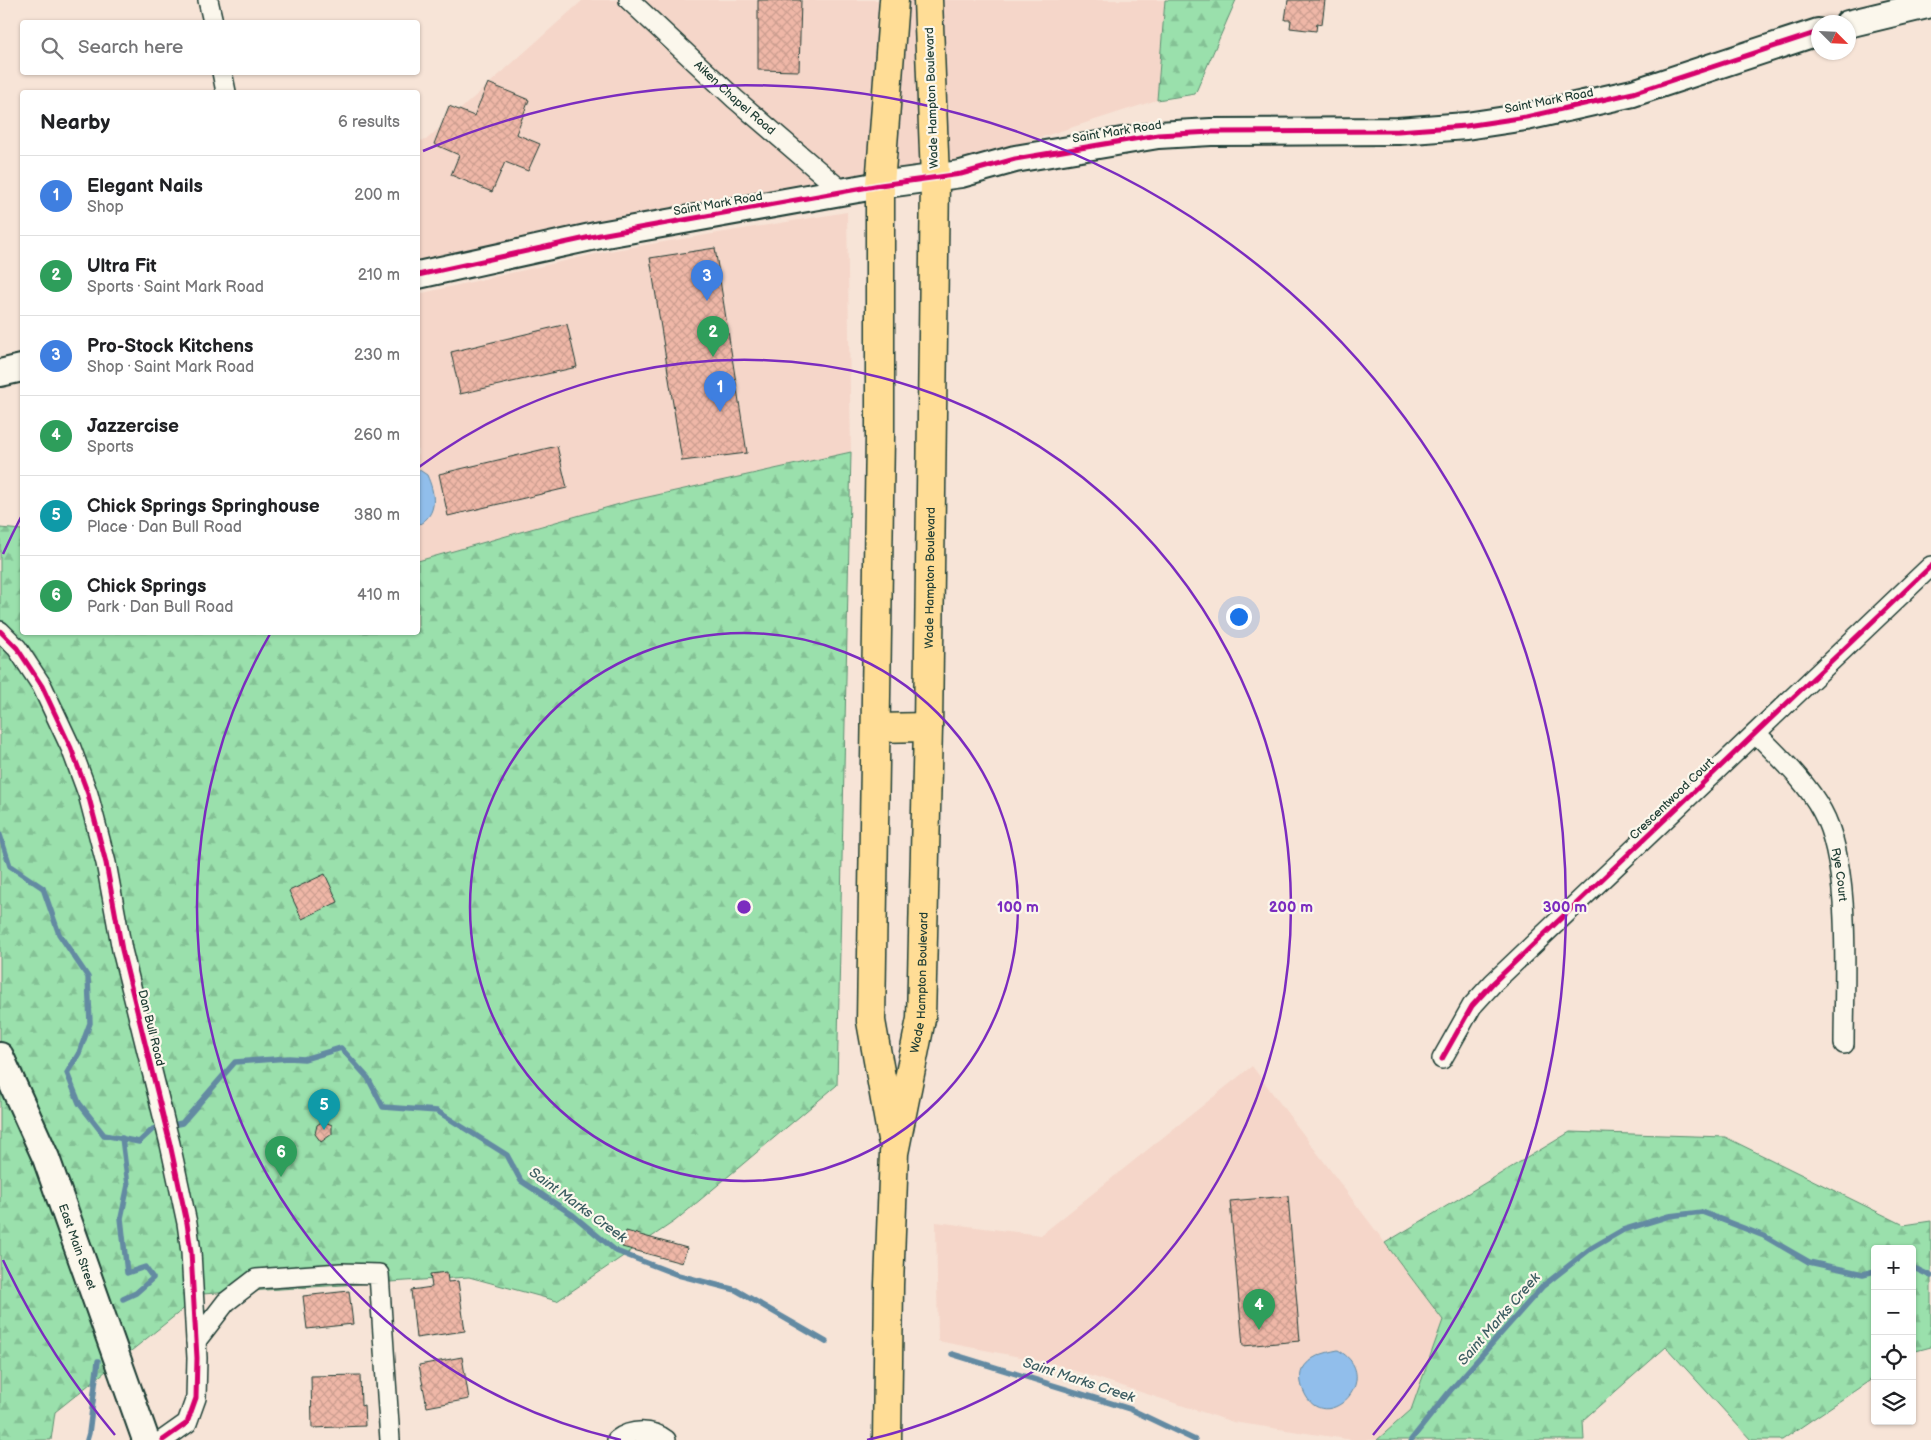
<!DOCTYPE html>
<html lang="en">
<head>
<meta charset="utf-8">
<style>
  body { margin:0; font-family:"Balsamiq Sans",sans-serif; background:#f2f2f2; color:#202124 }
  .controls { position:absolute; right:15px; bottom:15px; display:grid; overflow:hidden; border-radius:5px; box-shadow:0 1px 4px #0004 }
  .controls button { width:45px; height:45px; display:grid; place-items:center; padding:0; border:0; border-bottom:1px solid #e0e0e0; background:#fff; color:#202124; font:25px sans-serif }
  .compass { position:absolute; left:1811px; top:15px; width:45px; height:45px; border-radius:50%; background:#fff; box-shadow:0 1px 4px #0004; rotate:114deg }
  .you { position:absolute; left:1238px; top:616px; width:18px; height:18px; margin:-12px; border:4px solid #fff; border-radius:50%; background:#1a73e8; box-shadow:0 0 0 8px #1a73e833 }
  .badge { display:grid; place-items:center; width:32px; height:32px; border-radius:50%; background:#1f6fb2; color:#fff; font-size:16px; font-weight:700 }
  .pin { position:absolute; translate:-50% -41px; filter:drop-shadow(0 1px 2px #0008) }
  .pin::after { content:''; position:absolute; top:26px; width:18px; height:15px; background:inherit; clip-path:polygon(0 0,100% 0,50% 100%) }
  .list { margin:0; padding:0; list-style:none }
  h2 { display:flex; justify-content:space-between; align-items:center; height:65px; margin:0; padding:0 20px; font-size:21px }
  h2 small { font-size:16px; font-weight:400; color:#757577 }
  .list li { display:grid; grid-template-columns:32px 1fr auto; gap:15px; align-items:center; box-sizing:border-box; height:80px; padding:0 20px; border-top:1px solid #e0e0e0 }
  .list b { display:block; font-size:19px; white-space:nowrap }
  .list p { margin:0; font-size:16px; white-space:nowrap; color:#757577 }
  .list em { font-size:16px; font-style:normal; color:#757577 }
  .icon { flex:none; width:28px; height:28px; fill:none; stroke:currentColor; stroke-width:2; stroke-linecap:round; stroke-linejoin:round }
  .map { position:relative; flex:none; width:1931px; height:1440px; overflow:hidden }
  .search { position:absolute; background:#fff; box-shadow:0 1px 4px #0004; left:20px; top:20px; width:400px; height:55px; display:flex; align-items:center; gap:12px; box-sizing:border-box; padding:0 18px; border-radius:5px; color:#757577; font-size:19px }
  .panel { position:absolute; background:#fff; box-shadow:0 1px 4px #0004; left:20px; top:90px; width:400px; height:545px; border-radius:5px }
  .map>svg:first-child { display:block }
  .built { fill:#f5d6c9 }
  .forest { fill:url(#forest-firs); stroke:#5c8e70 }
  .water { fill:#91beeb; stroke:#638aa2 }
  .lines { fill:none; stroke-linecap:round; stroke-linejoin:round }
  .stream { stroke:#638aa2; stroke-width:5.5 }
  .building { fill:url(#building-cross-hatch); stroke:#1f3d34 }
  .street-casing { stroke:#1f3d34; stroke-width:22 }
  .secondary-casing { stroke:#1f3d34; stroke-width:30 }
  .primary-casing { stroke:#1f3d34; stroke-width:31 }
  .street { stroke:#fbf7ec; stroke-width:19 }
  .secondary { stroke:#fbf7ec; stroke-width:26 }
  .primary { stroke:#ffdd96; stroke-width:28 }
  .cycleway-casing { stroke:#fbf7ec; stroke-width:8 }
  .cycleway { stroke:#d6006c; stroke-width:5 }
  .ring { fill:none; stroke:#7b2cbf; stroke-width:2.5 }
  .labels { text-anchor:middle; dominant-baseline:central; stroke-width:4.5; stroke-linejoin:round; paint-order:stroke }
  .street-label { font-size:12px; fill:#1f3d34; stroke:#fbf7ec }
  .water-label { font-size:14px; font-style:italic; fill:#3c5d62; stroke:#fbf7ec }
  .centre { fill:#7b2cbf; stroke:#fbf7ec; stroke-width:2.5 }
  .ring-label { font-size:15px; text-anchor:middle; font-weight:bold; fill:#7b2cbf; stroke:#fbf7ec; stroke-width:4.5; stroke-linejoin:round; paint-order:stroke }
</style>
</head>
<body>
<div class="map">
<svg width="1931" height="1440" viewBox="0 0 1931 1440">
  <defs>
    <pattern id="forest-firs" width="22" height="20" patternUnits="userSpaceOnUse" patternTransform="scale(1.25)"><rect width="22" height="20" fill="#9ae0ac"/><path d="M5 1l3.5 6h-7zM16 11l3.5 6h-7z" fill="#84c195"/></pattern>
    <pattern id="building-cross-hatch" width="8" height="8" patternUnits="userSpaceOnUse" patternTransform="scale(1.25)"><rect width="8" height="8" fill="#efb7a7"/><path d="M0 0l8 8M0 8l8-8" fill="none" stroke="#cc9e90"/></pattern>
  </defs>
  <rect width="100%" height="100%" fill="#f7e4d7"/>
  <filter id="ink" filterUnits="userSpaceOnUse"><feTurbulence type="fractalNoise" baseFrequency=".02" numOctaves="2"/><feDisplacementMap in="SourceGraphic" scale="10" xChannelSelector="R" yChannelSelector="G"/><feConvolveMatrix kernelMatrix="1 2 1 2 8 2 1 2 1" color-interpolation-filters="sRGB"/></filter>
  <g filter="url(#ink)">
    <g class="built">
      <path d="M583,0H1165L1157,100L977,158L838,178L418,263V141L426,140Z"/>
      <path d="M847,212L851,452L630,501L418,561V294L609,251Z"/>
      <path d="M1252,1066L1443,1320L1411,1410L1377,1440H1353L1233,1422L1051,1363L938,1341L936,1222L1041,1235Z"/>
    </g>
    <g class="forest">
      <path d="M1165,0H1236L1195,94L1157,100Z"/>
      <path d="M851,452L837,1085L675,1221L557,1301L469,1277L202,1294L55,1412L51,1440H0V528L22,530V632H418V561L630,501Z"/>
      <path d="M1570,1132L1725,1137L1904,1225L1931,1221V1347L1912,1352V1249H1875V1377L1782,1440H1751L1666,1347L1583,1420L1584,1440H1377L1411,1410L1443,1320L1385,1243Z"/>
    </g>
    <g class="water">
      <path d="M418,469L427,475C435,493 439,514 418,525Z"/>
      <path d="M1338,1350C1387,1378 1324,1438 1304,1392C1301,1386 1299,1376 1302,1370C1310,1356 1323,1353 1338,1350Z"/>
    </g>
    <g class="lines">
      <g class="stream">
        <path d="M0,835L10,866L43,888L59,934L88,977L90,1023L79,1053L67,1073L79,1103L104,1135L139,1142L153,1129L182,1123L235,1062L289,1058L304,1059L341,1048L368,1078L383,1107L437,1111L507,1155L521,1181L573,1215L616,1251L678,1275L736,1290L826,1342"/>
        <path d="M122,1138L128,1185L121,1218L127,1273L145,1267L153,1278L136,1293L123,1299"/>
        <path d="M1912,1267L1931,1276"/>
        <path d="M952,1354L1130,1409L1195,1440"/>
        <path d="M87,1440L89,1433L98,1361"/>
        <path d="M1411,1440L1450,1391L1543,1286L1590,1249L1623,1230L1669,1216L1702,1212L1764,1236L1809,1262L1863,1274L1875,1271"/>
      </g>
    </g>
    <g class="building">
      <path d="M758,0H801L799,71L758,70Z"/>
      <path d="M1288,0H1325L1322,24L1317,23L1316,31L1290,28L1291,20H1285Z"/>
      <path d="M488,83L529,100L516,134L540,144L528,171L505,162L492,192L451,175L459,155L434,144L449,106L474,116Z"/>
      <path d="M715,248L747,453L682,461L650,258Z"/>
      <path d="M567,324L577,367L460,394L451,352Z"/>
      <path d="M557,446L567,488L448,516L439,474Z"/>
      <path d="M325,874L338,902L302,919L289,891Z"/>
      <path d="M323,1121L332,1125V1134L321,1142L315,1134L317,1125Z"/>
      <path d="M1288,1196L1300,1341L1243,1346L1230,1201Z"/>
      <path d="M626,1231L687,1248L682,1263L622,1247Z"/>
      <path d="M447,1272L448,1282L458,1281L465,1331L416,1338L411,1290L432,1287L430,1274Z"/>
      <path d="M349,1291L353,1324L307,1329L303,1296Z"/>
      <path d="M462,1357L469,1399L427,1407L419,1365Z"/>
      <path d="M360,1375L361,1406L364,1405L365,1426L312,1428L311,1376Z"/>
    </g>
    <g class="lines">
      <defs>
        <g id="street">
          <path d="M208,0L213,22"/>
          <path id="s1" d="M629,0L735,99L842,191"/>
          <path d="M222,72L226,92"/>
          <path d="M0,631L17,648L42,686L71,748L88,794L106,863L122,950L170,1144L187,1223L191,1252L197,1358L196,1398L187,1423L163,1440"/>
          <path id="s2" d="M1756,733C1779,757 1806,781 1822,811C1852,865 1844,981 1844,1044"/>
          <path d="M1442,1059L1472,1006L1493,983L1931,566"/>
          <path d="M196,1341L226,1302L256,1279L341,1273L379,1274L390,1440"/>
          <path d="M617,1440C631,1429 652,1429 666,1440"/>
        </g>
        <g id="secondary">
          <path d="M1848,24L1931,4"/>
          <path d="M418,275L600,235L880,185L961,174L1015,159L1158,135L1211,132L1398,131L1466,126L1526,117L1633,93L1818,32"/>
          <path d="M0,373L22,368"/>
          <path id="s3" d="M0,1056L46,1158L146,1440"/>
        </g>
        <g id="primary">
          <path d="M876,728L928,727"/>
          <path d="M892,1139L871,1021L880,436V185L894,0"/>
          <path id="s4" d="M887,1440L889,1285L894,1153L921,1019L928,727L935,178L928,0"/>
        </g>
      </defs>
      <use href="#street" class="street-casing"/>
      <use href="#secondary" class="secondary-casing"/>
      <use href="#primary" class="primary-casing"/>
      <use href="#street" class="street"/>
      <use href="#secondary" class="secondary"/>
      <use href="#primary" class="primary"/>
      <defs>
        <g id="cycleway">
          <path d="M418,275L600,235L880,185L961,174L1015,159L1158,135L1211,132L1398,131L1466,126L1526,117L1633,93L1818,32"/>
          <path d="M0,631L17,648L42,686L71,748L88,794L106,863L122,950L170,1144L187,1223L191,1252L197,1358L196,1398L187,1423L163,1440"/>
          <path d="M1442,1059L1472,1006L1493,983L1931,566"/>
        </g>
      </defs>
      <use href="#cycleway" class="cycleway-casing"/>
      <use href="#cycleway" class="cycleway"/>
    </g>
  </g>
  <g class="ring">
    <circle cx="744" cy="907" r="274"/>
    <path d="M621 1440A547 547 0 0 1 270 634M419 467A547 547 0 1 1 867 1440"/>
    <path d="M115 1435A821 821 0 0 1 3 1260M3 554A821 821 0 0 1 22 515M423 151A821 821 0 0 1 1373 1435"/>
  </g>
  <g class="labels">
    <g class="street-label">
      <text stroke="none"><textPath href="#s1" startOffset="144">Aiken Chapel Road</textPath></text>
      <text transform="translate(932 98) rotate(-92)">Wade Hampton Boulevard</text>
      <text transform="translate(1549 101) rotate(-11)">Saint Mark Road</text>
      <text transform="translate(1117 132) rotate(-9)">Saint Mark Road</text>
      <text transform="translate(718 204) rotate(-10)">Saint Mark Road</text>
      <text stroke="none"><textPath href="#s4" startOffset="865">Wade Hampton Boulevard</textPath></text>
      <text transform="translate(1672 799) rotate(-44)">Crescentwood Court</text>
      <text stroke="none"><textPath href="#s2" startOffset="169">Rye Court</textPath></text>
      <text stroke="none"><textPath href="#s4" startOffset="460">Wade Hampton Boulevard</textPath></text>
      <text transform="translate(151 1028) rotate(76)">Dan Bull Road</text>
      <text stroke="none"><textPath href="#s3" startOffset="206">East Main Street</textPath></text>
    </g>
    <g class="water-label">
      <text transform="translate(578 1205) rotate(36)">Saint Marks Creek</text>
      <text transform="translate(1499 1319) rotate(-49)">Saint Marks Creek</text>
      <text transform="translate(1079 1380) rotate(18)">Saint Marks Creek</text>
    </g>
  </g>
  <circle cx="744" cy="907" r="8" class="centre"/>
  <g class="ring-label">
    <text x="1018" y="912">100 m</text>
    <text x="1291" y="912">200 m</text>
    <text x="1565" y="912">300 m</text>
  </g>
</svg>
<div class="controls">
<button>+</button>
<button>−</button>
<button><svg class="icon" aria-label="locate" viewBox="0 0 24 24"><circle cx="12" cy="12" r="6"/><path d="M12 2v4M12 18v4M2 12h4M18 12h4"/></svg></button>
<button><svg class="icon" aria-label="layers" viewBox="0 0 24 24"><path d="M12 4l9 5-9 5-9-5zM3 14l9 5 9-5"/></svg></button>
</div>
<svg class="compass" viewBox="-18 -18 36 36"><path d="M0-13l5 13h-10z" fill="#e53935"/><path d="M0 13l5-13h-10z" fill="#757577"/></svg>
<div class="you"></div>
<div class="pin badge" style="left:720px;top:412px;background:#3f7fe0">1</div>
<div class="pin badge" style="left:713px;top:357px;background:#2e9e5b">2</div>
<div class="pin badge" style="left:707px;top:301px;background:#3f7fe0">3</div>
<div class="pin badge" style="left:1259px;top:1330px;background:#2e9e5b">4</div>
<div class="pin badge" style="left:324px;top:1130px;background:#0f9aa8">5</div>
<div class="pin badge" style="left:281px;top:1177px;background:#2e9e5b">6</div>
<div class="search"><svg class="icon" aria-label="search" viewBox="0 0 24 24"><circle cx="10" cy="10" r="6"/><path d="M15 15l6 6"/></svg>Search here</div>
<section class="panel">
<h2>Nearby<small>6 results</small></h2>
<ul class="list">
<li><span class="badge" style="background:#3f7fe0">1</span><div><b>Elegant Nails</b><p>Shop</p></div><em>200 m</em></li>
<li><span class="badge" style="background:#2e9e5b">2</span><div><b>Ultra Fit</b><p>Sports · Saint Mark Road</p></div><em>210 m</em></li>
<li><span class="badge" style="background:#3f7fe0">3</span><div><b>Pro-Stock Kitchens</b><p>Shop · Saint Mark Road</p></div><em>230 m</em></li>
<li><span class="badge" style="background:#2e9e5b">4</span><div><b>Jazzercise</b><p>Sports</p></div><em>260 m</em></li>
<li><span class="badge" style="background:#0f9aa8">5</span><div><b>Chick Springs Springhouse</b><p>Place · Dan Bull Road</p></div><em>380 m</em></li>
<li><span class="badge" style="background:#2e9e5b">6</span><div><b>Chick Springs</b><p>Park · Dan Bull Road</p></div><em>410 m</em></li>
</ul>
</section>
</div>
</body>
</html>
